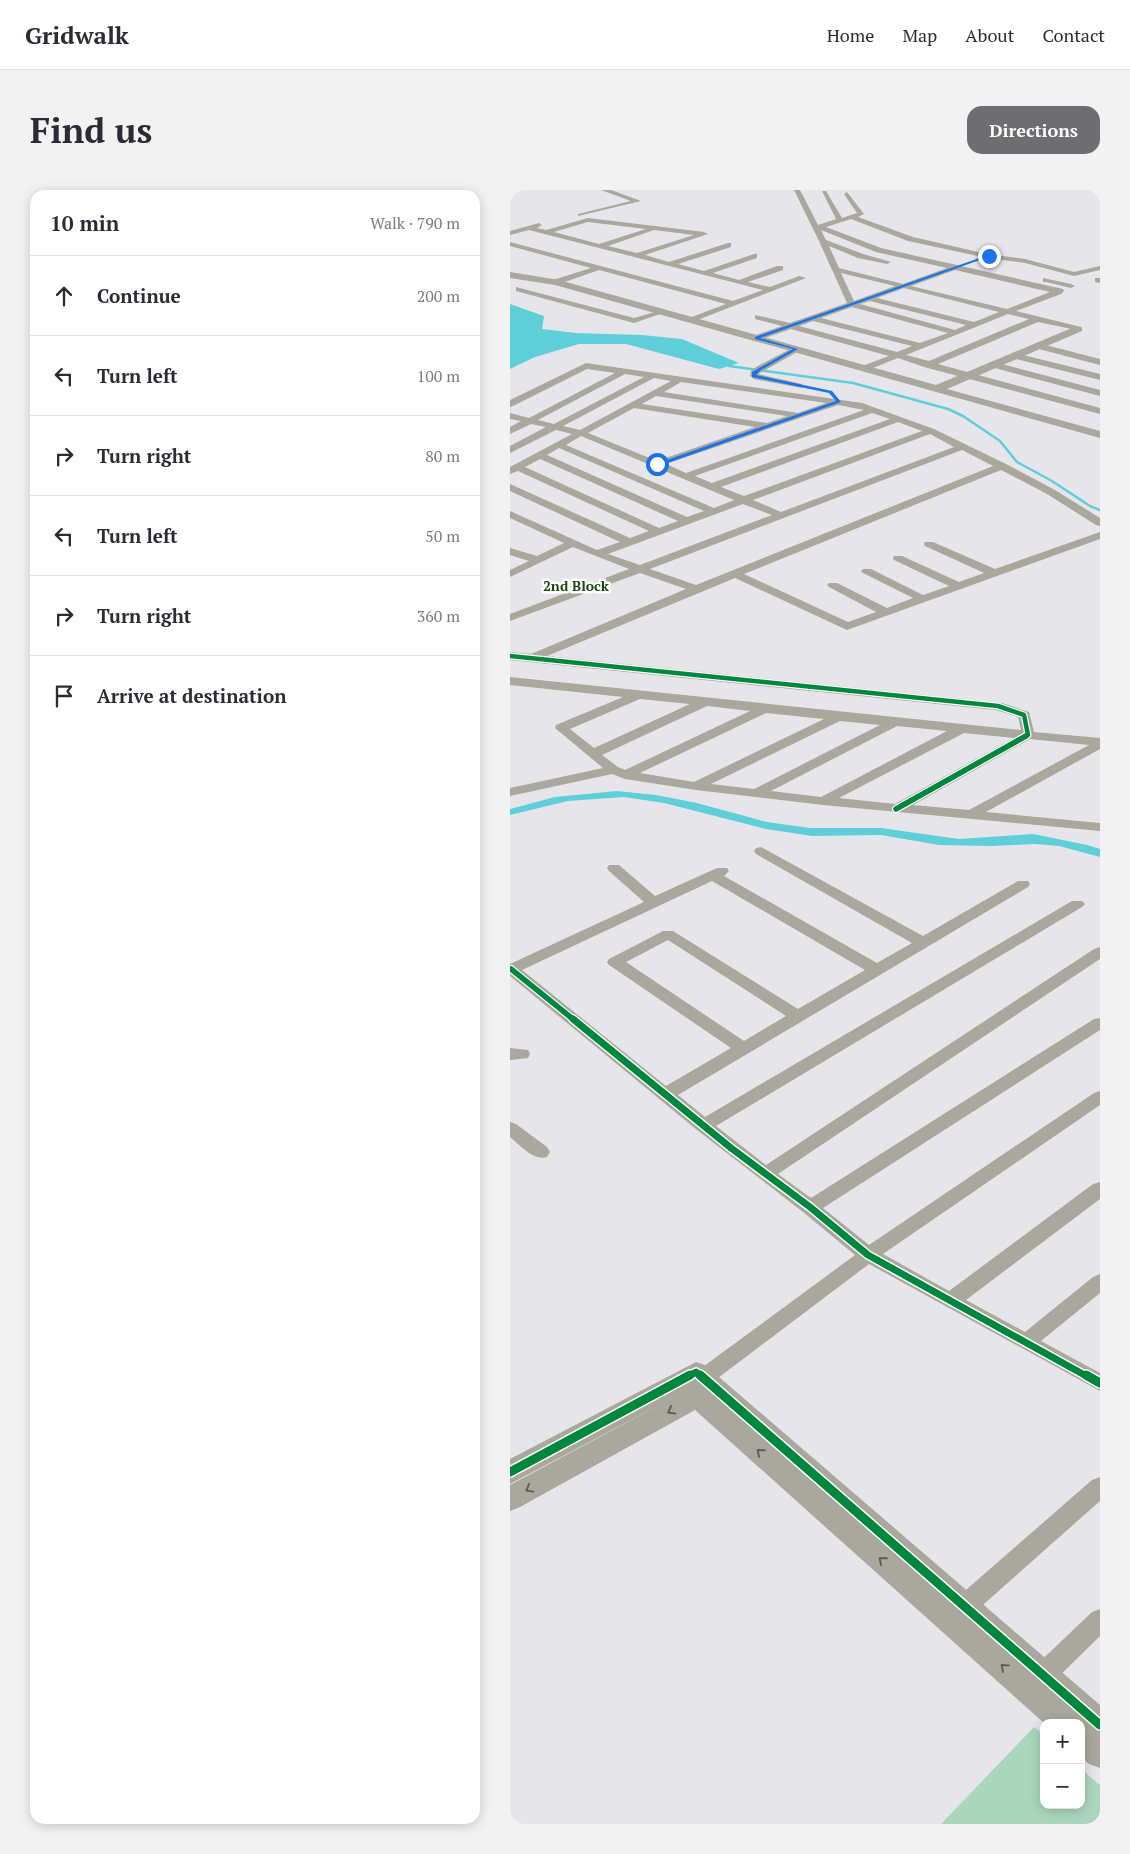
<!DOCTYPE html>
<html lang="en">
<head>
<meta charset="utf-8">
<style>
  body { margin:0; font-family:"PT Serif",serif; background:#f2f2f3; color:#2b2b33 }
  .controls { position:absolute; right:15px; bottom:15px; display:grid; overflow:hidden; border-radius:10px; box-shadow:0 2px 12px #0003 }
  .controls button { width:45px; height:45px; display:grid; place-items:center; padding:0; border:0; border-bottom:1px solid #e1e1e2; background:#fff; color:#2b2b33; font:25px sans-serif }
  .stop { position:absolute; width:15px; height:15px; margin:-11px; border:4px solid #1a73e8; border-radius:50%; background:#fff }
  .stop.end { background:#1a73e8; border-color:#fff; box-shadow:0 1px 5px #0008 }
  .list { margin:0; padding:0; list-style:none }
  h2 { display:flex; justify-content:space-between; align-items:center; height:65px; margin:0; padding:0 20px; font-size:21px }
  h2 small { font-size:16px; font-weight:400; color:#7c7c81 }
  .list li { display:grid; grid-template-columns:32px 1fr auto; gap:15px; align-items:center; box-sizing:border-box; height:80px; padding:0 20px; border-top:1px solid #e1e1e2 }
  .list b { display:block; font-size:19px; white-space:nowrap }
  .list em { font-size:16px; font-style:normal; color:#7c7c81 }
  .icon { flex:none; width:28px; height:28px; fill:none; stroke:currentColor; stroke-width:2; stroke-linecap:round; stroke-linejoin:round }
  .map { position:relative; flex:none; width:590px; height:1634px; overflow:hidden; border-radius:15px }
  header { display:flex; align-items:center; gap:30px; box-sizing:border-box; height:70px; padding:0 25px; background:#fff; border-bottom:1px solid #e1e1e2 }
  header strong { font-size:24px }
  nav { display:flex; gap:28px; margin-inline-start:auto; font-size:18px }
  .intro { display:flex; align-items:center; justify-content:space-between; box-sizing:border-box; height:120px; padding:0 30px }
  h1 { margin:0; font-size:35px }
  .button { padding:12px 22px; border-radius:15px; background:#6e6e72; color:#fff; font-size:18px; font-weight:700 }
  main { display:flex; gap:30px; padding:0 30px }
  aside { flex:1; background:#fff; border-radius:15px; box-shadow:0 2px 12px #0003 }
  .map>svg:first-child { display:block }
  .green { fill:#aad6bc }
  .water { fill:#5ecfd8 }
  .lines { fill:none; stroke-linecap:round; stroke-linejoin:round }
  .stream { stroke:#5ecfd8; stroke-width:2.5 }
  .minor { fill:#aaa79c; fill-rule:evenodd }
  .tertiary { fill:#aaa79c; fill-rule:evenodd }
  .cycleway-far3-casing { stroke:#fff; stroke-width:7 }
  .cycleway-far2-casing { stroke:#fff; stroke-width:8 }
  .cycleway-far1-casing { stroke:#fff; stroke-width:10 }
  .cycleway-casing { stroke:#fff; stroke-width:12 }
  .cycleway-far3 { stroke:#00873e; stroke-width:4.5 }
  .cycleway-far2 { stroke:#00873e; stroke-width:5.5 }
  .cycleway-far1 { stroke:#00873e; stroke-width:7 }
  .cycleway { stroke:#00873e; stroke-width:9 }
  .oneway { stroke:#605e5c }
  .route { fill:#1a73e8 }
  .labels { text-anchor:middle; dominant-baseline:central; stroke-width:5; stroke-linejoin:round; paint-order:stroke }
  .far-quarter-label { font-size:14px; font-weight:bold; fill:#19470d; stroke:#fff }
</style>
</head>
<body>
<header>
<strong>Gridwalk</strong>
<nav><a>Home</a><a>Map</a><a>About</a><a>Contact</a></nav>
</header>
<div class="intro"><h1>Find us</h1><a class="button">Directions</a></div>
<main>
<aside>
<h2>10 min<small>Walk · 790 m</small></h2>
<ul class="list">
<li><svg class="icon" aria-label="ahead" viewBox="0 0 24 24"><path d="M12 20V5M6 11l6-6 6 6"/></svg><div><b>Continue</b></div><em>200 m</em></li>
<li><svg class="icon" aria-label="left" viewBox="0 0 24 24"><path d="M17 20v-9H6M10 6l-5 5 5 5"/></svg><div><b>Turn left</b></div><em>100 m</em></li>
<li><svg class="icon" aria-label="right" viewBox="0 0 24 24"><path d="M7 20v-9h11M14 6l5 5-5 5"/></svg><div><b>Turn right</b></div><em>80 m</em></li>
<li><svg class="icon" aria-label="left" viewBox="0 0 24 24"><path d="M17 20v-9H6M10 6l-5 5 5 5"/></svg><div><b>Turn left</b></div><em>50 m</em></li>
<li><svg class="icon" aria-label="right" viewBox="0 0 24 24"><path d="M7 20v-9h11M14 6l5 5-5 5"/></svg><div><b>Turn right</b></div><em>360 m</em></li>
<li><svg class="icon" aria-label="arrive" viewBox="0 0 24 24"><path d="M6 21V4h12l-3 4 3 4H6"/></svg><div><b>Arrive at destination</b></div></li>
</ul>
</aside>
<div class="map">
<svg width="590" height="1634" viewBox="0 0 590 1634">
  <rect width="100%" height="100%" fill="#e6e6ea"/>
  <path class="green" d="M524,1537L534,1545V1615H571V1579L590,1595V1634H431Z"/>
  <g class="water">
    <path d="M0,114L34,126L32,139L66,143L132,145L172,149L229,173L209,179L116,154H69L25,167L0,179Z"/>
    <path d="M107,601L146,605L187,613L257,632L300,638H371L449,649L523,644L577,655L590,659V667L549,656L525,654L482,656L429,655L371,645L302,646L256,639L154,613L114,607L58,611L0,625V619L45,607Z"/>
  </g>
  <g class="lines">
    <path class="stream" d="M219,176L343,193L438,219L453,226L490,251L507,272L542,291L580,316L590,320"/>
    <g class="minor">
      <path d="M91,0H101L131,11L68,26V24L121,11Z"/>
      <path d="M284,0H290L308,35L326,29L312,1H316L332,28L347,23L334,4L337,2L354,24L348,27L403,47L477,64L515,69L564,82L590,76V80L564,86L515,73L477,68L398,51L341,29L316,37L371,58L553,99L554,101L551,104L506,121L571,137V141L528,132L428,174L590,218V224L414,177L388,168L358,180H352V176L379,166L281,139L249,150H243V146L272,136L245,129V125L280,133L337,113L309,51ZM311,40L366,62L437,78L393,94L329,78L319,56L348,68L377,74L381,72L353,64L316,50ZM445,80L540,102L497,119L401,96ZM331,83L385,96L344,111ZM394,98L489,122L464,132L367,108ZM360,111L456,135L445,140L350,114ZM342,117L438,143L410,153L311,128ZM498,124L519,129L419,171L396,165ZM303,131L402,156L387,162L289,136Z"/>
      <path d="M78,28L194,42L198,44L135,65L159,72L218,53H221V57L168,74L194,81L244,64H247V68L203,83L229,90L267,76H273V80L238,92L260,97L289,86L296,88L182,132H179V128L216,114L89,80L49,94H43V90L81,78L0,56V52L223,111L253,100L19,40L0,45V41L29,33L32,35L27,38L36,40ZM78,32L136,39L89,54L44,42ZM144,40L184,45L127,63L98,56Z"/>
      <path d="M533,88L561,94L565,96L561,98L536,92H533Z"/>
      <path d="M585,88H590V93L585,92Z"/>
      <path d="M6,97L124,128L152,120L156,122L124,133L6,101Z"/>
      <path d="M528,153L590,169V175L525,158V154Z"/>
      <path d="M286,156L290,159L289,161L248,184L292,194V198L244,189L240,186L241,181L246,177Z"/>
      <path d="M505,163L590,184V190L502,168L501,166Z"/>
      <path d="M484,172L590,200V206L481,177V173Z"/>
      <path d="M76,173L352,213L424,239L496,274L545,300L590,328V336L586,335L537,304L491,280L234,384L338,432L366,422L319,397L317,395L319,393H327L377,418L403,408L353,383L351,381L353,379H361L413,405L439,396L384,370L383,368L384,366H392L449,392L474,383L415,356L414,354L415,352H423L485,379L590,342V349L337,440L225,388L37,466L492,513L519,522L524,542L590,548V559L476,622L590,633V641L313,615L186,600L115,589L102,584L0,606V598L93,578L45,538L46,535L113,507L0,495V487L511,540L508,527L486,520L0,470V462L21,464L176,399L130,383L0,431V424L119,379L63,357L0,387V380L19,371L0,365V358L27,366L54,353L0,328V321L87,360L110,352L0,301V294L120,348L139,341L8,281L0,284V277L62,244L46,240L0,263V256L36,237L21,234L0,244V237L11,231L0,229V223L19,228L105,183L77,179L3,216L0,217V210ZM115,184L134,187L44,234L28,230ZM144,188L161,191L70,240L53,236ZM171,192L316,213L288,223L154,202ZM146,206L277,226L257,233L132,214ZM328,215L354,220L176,283L156,274ZM124,218L245,237L147,271L78,243ZM362,223L380,229L202,293L185,286ZM388,232L412,241L234,306L211,297ZM420,244L444,257L271,322L243,310ZM71,246L224,310L204,318L56,255ZM49,258L194,321L177,327L37,265ZM452,260L483,276L186,395L140,379ZM30,269L168,331L149,338L15,277ZM233,314L262,325L130,375L98,364ZM130,509L180,514L84,558L60,539ZM197,516L240,521L115,580L108,577L92,565ZM256,523L314,529L184,592L130,583ZM330,531L370,535L244,599L201,594ZM387,536L437,541L311,607L261,601ZM454,543L504,548L385,614L329,608ZM520,549L579,555L459,620L403,615Z"/>
      <path d="M251,657L413,746L508,691H518L520,694L518,697L168,905L195,927L562,711H572L575,714L572,717L206,936L256,975L584,759L590,757V769L268,984L301,1008L584,829L590,828V840L313,1018L359,1055L584,903L590,901V915L373,1064L439,1101L583,994L590,992V1009L456,1110L515,1142L583,1087L590,1084V1103L531,1151L590,1183V1201L359,1074L200,1194L193,1196L186,1194L183,1188L186,1182L345,1065L293,1022L187,940L0,786V774L134,712L99,681L97,678L99,675H109L145,706L207,678H217L219,681L214,686L367,773L402,753L246,664L244,661L246,658ZM202,691L355,780L288,819L163,741H153L99,769L97,772L99,775L221,858L156,896L12,780ZM158,750L276,826L234,851L116,772Z"/>
      <path d="M0,858L18,860L20,864L18,868L0,870Z"/>
      <path d="M0,932L6,934L37,957L40,962L37,967C23,971 11,956 0,947Z"/>
      <path d="M590,1287V1311L457,1429L449,1432L441,1429L437,1421L441,1413L582,1290Z"/>
      <path d="M590,1419V1446L536,1499L527,1503L518,1499L515,1491L518,1483L582,1422Z"/>
    </g>
    <g class="tertiary">
      <path d="M0,82L49,90L426,195L564,137H572V141L437,199L590,241V248L45,95L0,88Z"/>
      <path d="M186,1172L195,1175L590,1515V1578L579,1574L571,1567V1533H534L185,1220L10,1317L0,1321V1295L168,1205L0,1294V1269Z"/>
    </g>
    <defs>
      <path id="cycleway-far3" d="M0,466L488,516L514,525L518,545L514,547"/>
      <g id="cycleway-far2">
        <path d="M386,619L516,546"/>
        <path d="M1,779L64,830"/>
      </g>
      <g id="cycleway-far1">
        <path d="M63,829L221,958L300,1017L358,1065L578,1187"/>
        <path d="M177,1187L186,1182L191,1187"/>
      </g>
      <g id="cycleway">
        <path d="M190,1185L590,1535"/>
        <path d="M576,1185L590,1193"/>
        <path d="M0,1282L180,1185"/>
      </g>
    </defs>
    <use href="#cycleway-far3" class="cycleway-far3-casing"/>
    <use href="#cycleway-far2" class="cycleway-far2-casing"/>
    <use href="#cycleway-far1" class="cycleway-far1-casing"/>
    <use href="#cycleway" class="cycleway-casing"/>
    <use href="#cycleway-far3" class="cycleway-far3"/>
    <use href="#cycleway-far2" class="cycleway-far2"/>
    <use href="#cycleway-far1" class="cycleway-far1"/>
    <use href="#cycleway" class="cycleway"/>
  </g>
  <defs><path id="oneway-chevron" d="M-2-3.5L2.5 0L-2 3.5" fill="none" stroke-width="1.6" stroke-linecap="round" stroke-linejoin="round" transform="scale(1.25)"/></defs>
  <g class="oneway">
    <use href="#oneway-chevron" transform="translate(161 1221) rotate(151)"/>
    <use href="#oneway-chevron" transform="translate(250 1262) rotate(-139)"/>
    <use href="#oneway-chevron" transform="translate(19 1299) rotate(151)"/>
    <use href="#oneway-chevron" transform="translate(372 1370) rotate(-139)"/>
    <use href="#oneway-chevron" transform="translate(494 1477) rotate(-138)"/>
  </g>
  <path class="route" d="M478,65L481,66L250,148L288,159L251,180L246,185L322,201L331,212L149,276L145,274L326,211L319,203L242,187V182L283,159L245,149V147Z"/>
  <g class="labels">
    <g class="far-quarter-label">
      <text x="66" y="395">2nd Block</text>
    </g>
  </g>
</svg>
<div class="controls">
<button>+</button>
<button>−</button>
</div>
<div class="stop" style="left:147px;top:274px"></div>
<div class="stop end" style="left:479px;top:66px"></div>
</div>
</main>
</body>
</html>
